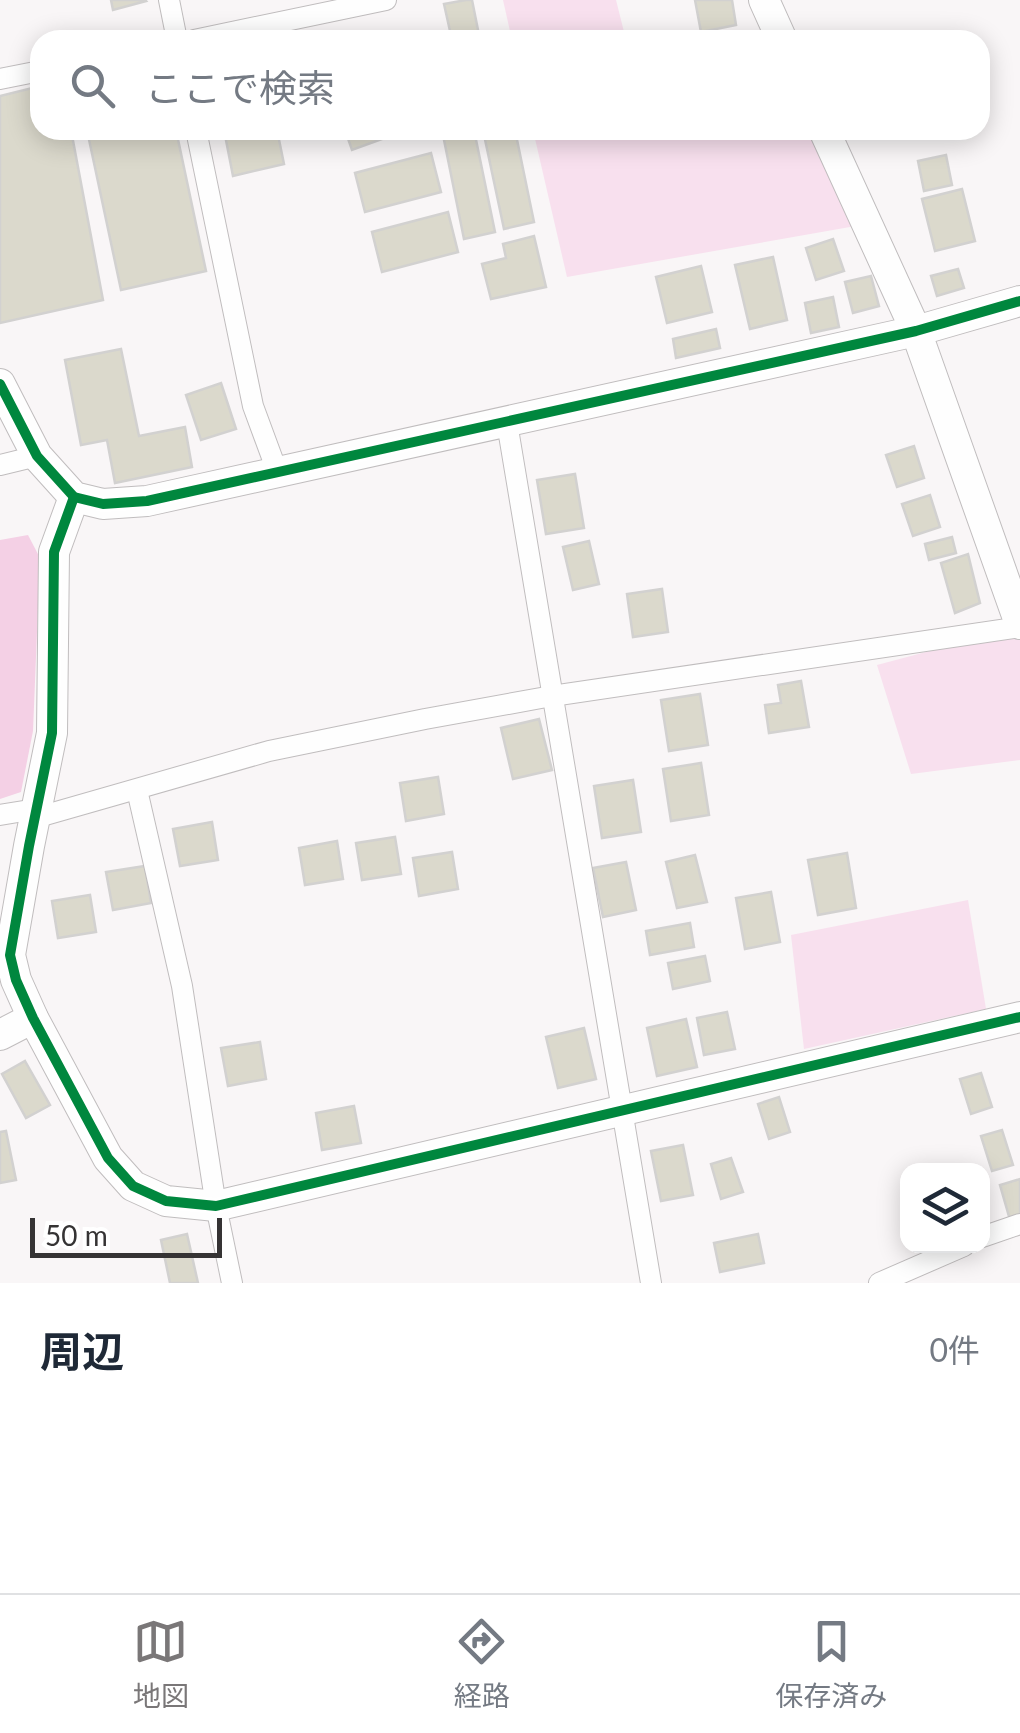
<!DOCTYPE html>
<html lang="ja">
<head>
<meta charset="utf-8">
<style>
  body { margin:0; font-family:Lato,"Noto Sans JP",sans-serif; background:#f6f6f7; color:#1f2937 }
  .controls { position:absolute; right:30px; bottom:30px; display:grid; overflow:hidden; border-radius:20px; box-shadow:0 5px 25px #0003 }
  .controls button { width:90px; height:90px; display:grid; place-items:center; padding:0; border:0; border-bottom:2px solid #e0e1e3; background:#fff; color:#1f2937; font:50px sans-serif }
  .scale { position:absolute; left:30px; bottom:25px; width:192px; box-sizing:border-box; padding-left:10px; border:5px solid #353334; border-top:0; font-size:28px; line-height:35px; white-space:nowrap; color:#353334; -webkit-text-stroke:8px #fff; paint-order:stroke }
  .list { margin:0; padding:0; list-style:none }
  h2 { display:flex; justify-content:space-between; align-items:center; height:130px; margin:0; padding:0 40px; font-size:42px }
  h2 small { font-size:32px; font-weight:400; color:#747a83 }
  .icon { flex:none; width:55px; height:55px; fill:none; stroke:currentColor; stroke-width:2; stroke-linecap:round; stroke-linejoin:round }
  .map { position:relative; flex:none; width:1020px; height:1283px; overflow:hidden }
  .search { position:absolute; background:#fff; box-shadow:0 5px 25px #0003; left:30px; right:30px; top:30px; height:110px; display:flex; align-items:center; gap:25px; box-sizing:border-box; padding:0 35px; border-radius:30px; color:#747a83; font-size:38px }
  .sheet { height:310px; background:#fff }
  nav { display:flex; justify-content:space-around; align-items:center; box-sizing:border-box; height:140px; border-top:2px solid #e0e1e3; background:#fff; font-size:28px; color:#747a83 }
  nav a { display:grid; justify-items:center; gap:5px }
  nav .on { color:#7a7778 }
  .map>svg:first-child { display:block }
  .green { fill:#f8e0ee }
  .forest { fill:#f4d0e5 }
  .building { fill:#dbd9cc; stroke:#d2d1d0; stroke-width:2.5 }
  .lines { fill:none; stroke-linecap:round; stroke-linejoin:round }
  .street-casing { stroke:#c0bdbe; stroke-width:22 }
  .secondary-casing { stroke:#c0bdbe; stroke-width:32 }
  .street { stroke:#fefefe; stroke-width:20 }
  .secondary { stroke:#fefefe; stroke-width:30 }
  .cycleway-casing { stroke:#fff; stroke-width:16 }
  .cycleway { stroke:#00873e; stroke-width:10 }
</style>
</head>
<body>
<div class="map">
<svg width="1020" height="1283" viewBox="0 0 1020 1283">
  <rect width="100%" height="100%" fill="#f9f6f7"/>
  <g class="green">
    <path d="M503,0H616L626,40H512Z"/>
    <path d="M533,130H824L867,224L567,277Z"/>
    <path d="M1020,627V760L911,774L877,665Z"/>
    <path d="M968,900L986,1009L804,1049L791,935Z"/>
  </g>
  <path class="forest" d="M28,535L40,558L33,731L21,792L0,799V540Z"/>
  <g class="building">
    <path d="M111,0H145L146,1L113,10Z"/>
    <path d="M466,0H472L480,40H452L444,4Z"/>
    <path d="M695,0H732L736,25L701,32Z"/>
    <path d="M40,86V130H71L103,300L0,323V96Z"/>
    <path d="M87,130H176L206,271L121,290Z"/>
    <path d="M224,130H277L284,164L233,176Z"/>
    <path d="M345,130H379L382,139L352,150Z"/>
    <path d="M442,130H474L495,232L464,239Z"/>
    <path d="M483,130H515L534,222L504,229Z"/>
    <path d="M431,153L441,192L365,212L355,173Z"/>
    <path d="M946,155L952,185L924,191L918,161Z"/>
    <path d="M962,189L975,241L935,251L922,199Z"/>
    <path d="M448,212L458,252L382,272L372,232Z"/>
    <path d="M534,236L546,287L491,299L482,264L506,258L503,244Z"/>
    <path d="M833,239L844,271L816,280L806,248Z"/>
    <path d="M773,257L787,320L750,329L735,265Z"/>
    <path d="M701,266L712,312L667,323L656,277Z"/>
    <path d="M958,269L964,288L937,296L931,276Z"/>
    <path d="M871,276L879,306L853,313L845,282Z"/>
    <path d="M833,297L839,327L811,333L805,303Z"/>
    <path d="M716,329L720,348L676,358L673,339Z"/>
    <path d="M121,349L139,436L185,427L192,467L115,483L107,440L81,445L65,360Z"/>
    <path d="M221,383L236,429L201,440L186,395Z"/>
    <path d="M914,446L924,478L897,487L886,455Z"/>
    <path d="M575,474L584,528L546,534L537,480Z"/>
    <path d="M930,495L940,527L913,536L902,504Z"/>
    <path d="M952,537L956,553L929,560L925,544Z"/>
    <path d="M589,541L599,584L573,590L563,547Z"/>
    <path d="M968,554L980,603L955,613L941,563Z"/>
    <path d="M662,589L668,632L633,637L627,594Z"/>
    <path d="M801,681L809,727L769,733L765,705L781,703L778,685Z"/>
    <path d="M700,694L708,745L669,751L661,700Z"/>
    <path d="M539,719L552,770L513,779L501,728Z"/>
    <path d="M701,763L709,815L671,821L663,769Z"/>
    <path d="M438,777L444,814L406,821L400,783Z"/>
    <path d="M633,780L641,832L602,838L594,786Z"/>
    <path d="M212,822L218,860L180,866L173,829Z"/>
    <path d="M395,837L401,874L362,880L356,843Z"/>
    <path d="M337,841L343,879L305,885L299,848Z"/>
    <path d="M452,852L458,889L419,896L413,858Z"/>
    <path d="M847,853L856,908L818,915L808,860Z"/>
    <path d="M695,855L707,902L677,908L666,862Z"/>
    <path d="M626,862L636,910L603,917L593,868Z"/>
    <path d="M145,866L151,903L113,910L106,872Z"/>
    <path d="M771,892L780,942L745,949L736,898Z"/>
    <path d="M90,895L96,932L58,938L52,901Z"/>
    <path d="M690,923L694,947L650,955L646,931Z"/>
    <path d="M705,956L710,981L673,989L668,963Z"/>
    <path d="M727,1012L735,1049L704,1055L697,1018Z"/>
    <path d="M686,1019L697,1067L657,1076L647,1028Z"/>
    <path d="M584,1028L596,1079L558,1088L546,1037Z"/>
    <path d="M260,1042L266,1079L228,1086L221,1048Z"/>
    <path d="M25,1061L50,1105L26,1118L2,1074Z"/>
    <path d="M981,1073L992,1107L971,1114L960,1079Z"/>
    <path d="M779,1097L790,1132L769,1139L758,1104Z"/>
    <path d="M354,1106L361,1143L322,1150L316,1113Z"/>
    <path d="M1002,1130L1013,1165L992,1171L981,1136Z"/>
    <path d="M6,1131L16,1180L0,1183V1132Z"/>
    <path d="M683,1145L693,1195L661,1201L651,1151Z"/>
    <path d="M731,1158L743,1192L721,1199L711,1164Z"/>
    <path d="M1020,1179V1217L1010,1220L1000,1185Z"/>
    <path d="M187,1234L198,1283H170L161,1240Z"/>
    <path d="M758,1234L764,1263L720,1272L714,1243Z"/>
  </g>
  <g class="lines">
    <defs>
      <g id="street">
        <path d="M169,0L177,40"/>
        <path d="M194,40L386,0"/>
        <path d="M0,79L40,71"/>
        <path d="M196,130L253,406L277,471"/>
        <path d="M507,423L651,1283"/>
        <path d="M0,465L37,456"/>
        <path d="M137,790L182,986L216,1206L232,1283"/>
        <path d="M0,815L36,809"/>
        <path d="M35,818L269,751L425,719L552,696L1020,627"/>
        <path d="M982,1237L1020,1224"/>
        <path d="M879,1283L964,1246"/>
      </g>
      <g id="secondary">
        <path d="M764,0L782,40"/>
        <path d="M824,130L916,331L1020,624"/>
        <path d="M0,384L37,456L74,497L103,504L147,501L916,331L1020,301"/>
        <path d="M74,497L54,552L52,733L29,846L10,955L16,980L33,1018L108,1158L133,1186L166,1201L216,1206L1020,1017"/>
        <path d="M0,1035L33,1018"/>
      </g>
    </defs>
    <use href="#street" class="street-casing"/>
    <use href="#secondary" class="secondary-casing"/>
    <use href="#street" class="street"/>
    <use href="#secondary" class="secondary"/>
    <defs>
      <g id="cycleway">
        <path d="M0,384L37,456L74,497L103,504L147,501L916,331L1020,301"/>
        <path d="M74,497L54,552L52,733L29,846L10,955L16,980L33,1018L108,1158L133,1186L166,1201L216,1206L1020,1017"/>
      </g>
    </defs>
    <use href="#cycleway" class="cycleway-casing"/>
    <use href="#cycleway" class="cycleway"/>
  </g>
</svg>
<div class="controls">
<button><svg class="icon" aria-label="layers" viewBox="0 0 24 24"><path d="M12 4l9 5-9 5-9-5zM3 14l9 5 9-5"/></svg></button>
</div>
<div class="scale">50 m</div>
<div class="search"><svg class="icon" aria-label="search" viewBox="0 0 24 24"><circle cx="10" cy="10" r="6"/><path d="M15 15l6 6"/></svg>ここで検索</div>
</div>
<section class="sheet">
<h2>周辺<small>0件</small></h2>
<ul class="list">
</ul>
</section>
<nav>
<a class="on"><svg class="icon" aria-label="map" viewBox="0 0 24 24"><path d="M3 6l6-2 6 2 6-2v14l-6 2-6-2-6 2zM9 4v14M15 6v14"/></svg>地図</a>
<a><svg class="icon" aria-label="directions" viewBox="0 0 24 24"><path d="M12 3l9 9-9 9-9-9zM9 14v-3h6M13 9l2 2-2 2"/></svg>経路</a>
<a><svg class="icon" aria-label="saved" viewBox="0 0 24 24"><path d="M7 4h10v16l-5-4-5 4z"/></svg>保存済み</a>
</nav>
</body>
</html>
